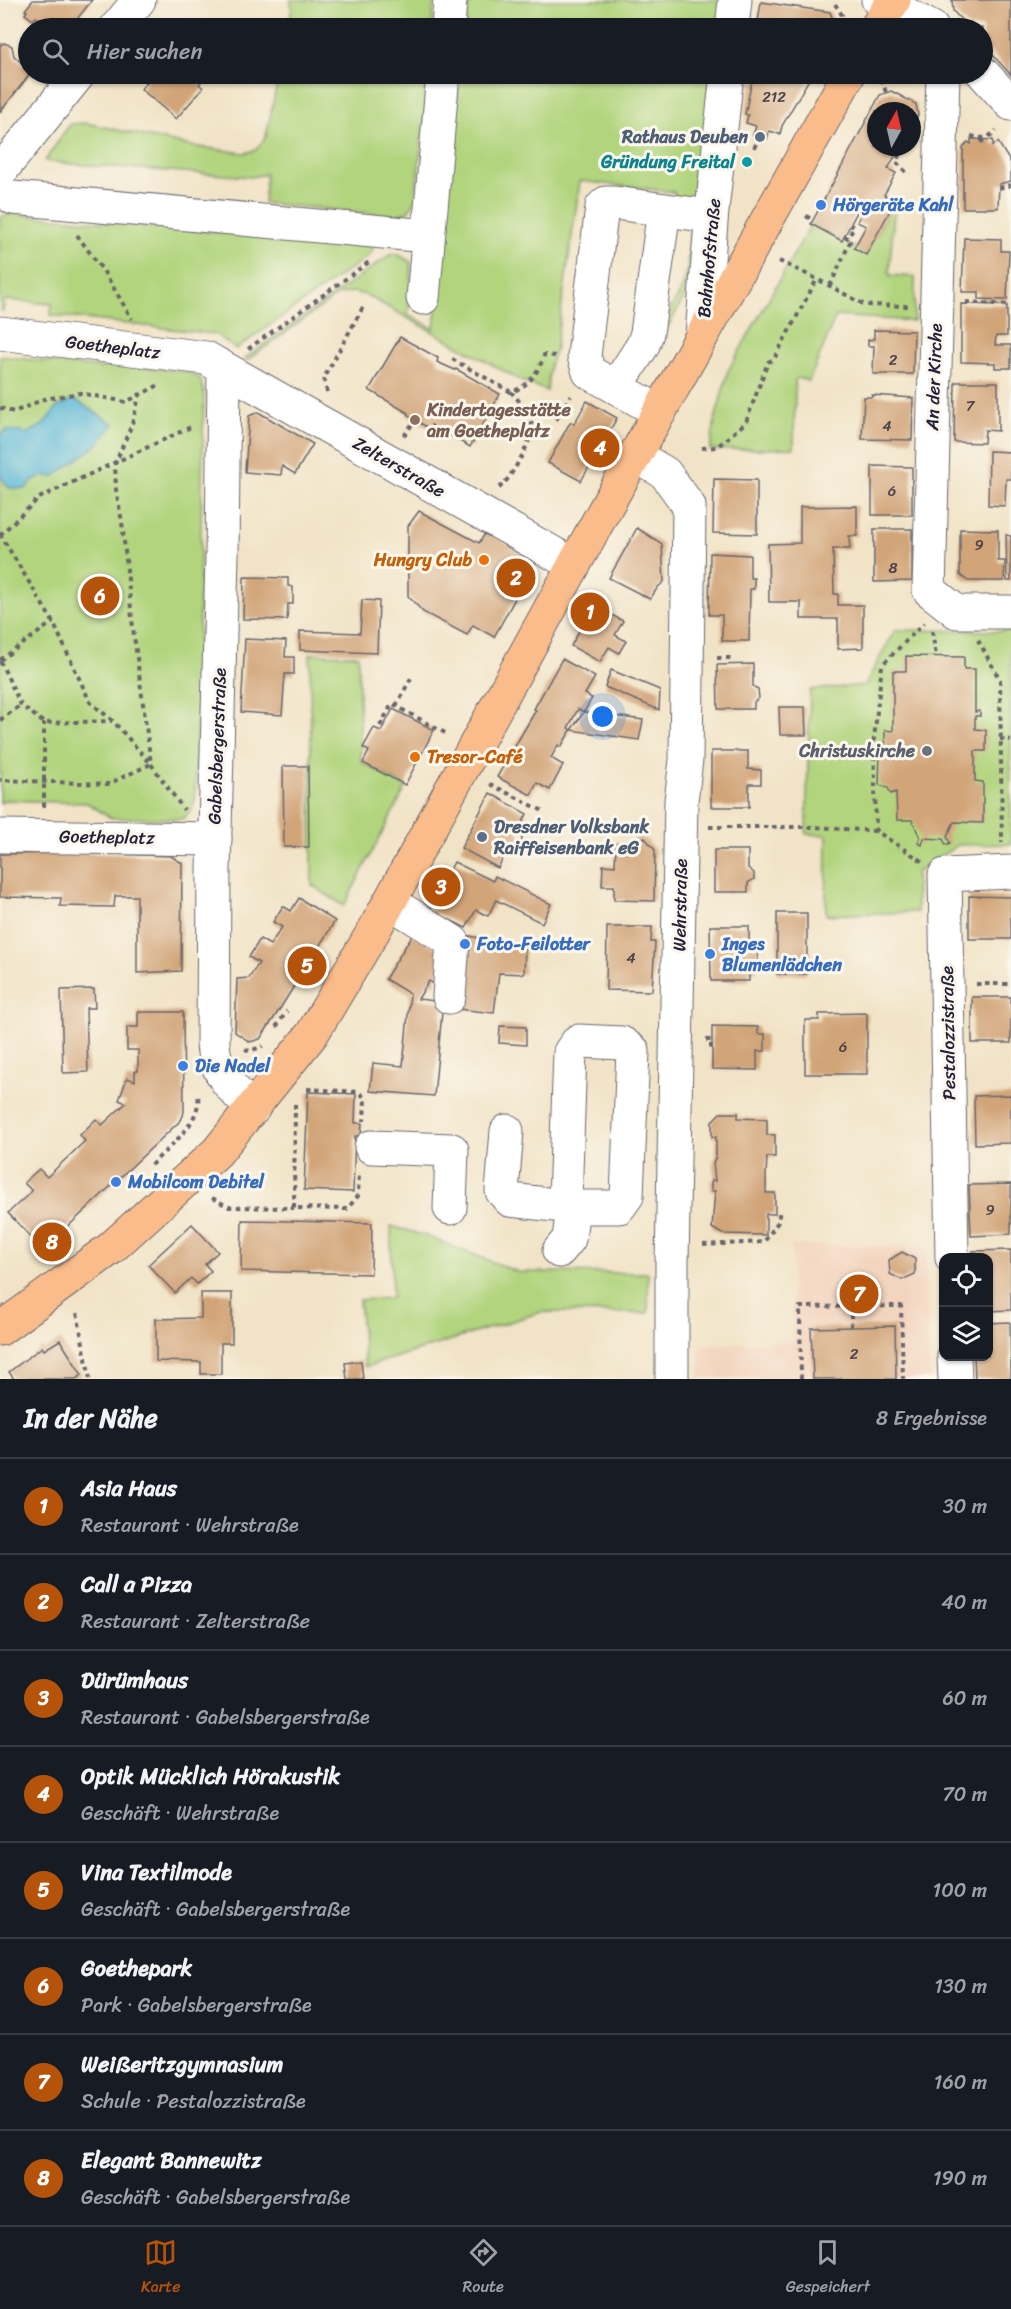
<!DOCTYPE html>
<html lang="de">
<head>
<meta charset="utf-8">
<style>
  body { margin:0; font-family:Sriracha,sans-serif; background:#242831; color:#f1f3f6 }
  .controls { position:absolute; right:18px; bottom:18px; display:grid; overflow:hidden; border-radius:12px; box-shadow:0 2px 4px #0004 }
  .controls button { width:54px; height:54px; display:grid; place-items:center; padding:0; border:0; border-bottom:2px solid #363941; background:#171b24; color:#f1f3f6; font:30px sans-serif }
  .compass { position:absolute; left:867px; top:102px; width:54px; height:54px; border-radius:50%; background:#171b24; box-shadow:0 2px 4px #0004; rotate:8deg }
  .you { position:absolute; left:603px; top:717px; width:21px; height:21px; margin:-15px; border:4px solid #fff; border-radius:50%; background:#1a73e8; box-shadow:0 0 0 9px #1a73e833 }
  .badge { display:grid; place-items:center; width:39px; height:39px; border-radius:50%; background:#b45309; color:#fff; font-size:20px; font-weight:700 }
  .pin { position:absolute; translate:-50% -50%; border:3px solid #fff; box-shadow:0 2px 6px #0006 }
  .list { margin:0; padding:0; list-style:none }
  h2 { display:flex; justify-content:space-between; align-items:center; height:78px; margin:0; padding:0 24px; font-size:26px }
  h2 small { font-size:20px; font-weight:400; color:#9ea1a6 }
  .list li { display:grid; grid-template-columns:39px 1fr auto; gap:18px; align-items:center; box-sizing:border-box; height:96px; padding:0 24px; border-top:2px solid #363941 }
  .list b { display:block; font-size:22px; white-space:nowrap }
  .list p { margin:0; font-size:20px; white-space:nowrap; color:#9ea1a6 }
  .list em { font-size:20px; font-style:normal; color:#9ea1a6 }
  .icon { flex:none; width:33px; height:33px; fill:none; stroke:currentColor; stroke-width:2; stroke-linecap:round; stroke-linejoin:round }
  .map { position:relative; flex:none; width:1011px; height:1379px; overflow:hidden }
  .search { position:absolute; background:#171b24; box-shadow:0 2px 4px #0004; left:18px; right:18px; top:18px; height:66px; display:flex; align-items:center; gap:15px; box-sizing:border-box; padding:0 21px; border-radius:33px; color:#9ea1a6; font-size:22px }
  .sheet { height:846px; background:#171b24 }
  nav { display:flex; justify-content:space-around; align-items:center; box-sizing:border-box; height:84px; border-top:2px solid #363941; background:#171b24; font-size:16px; color:#9ea1a6 }
  nav a { display:grid; justify-items:center; gap:3px }
  nav .on { color:#b45309 }
  .map>svg:first-child { display:block }
  .built { fill:#f3d4be }
  .green { fill:#b1d47d; stroke:#6a7b5c; stroke-width:1.5 }
  .water { fill:#55b6d3; stroke:#3c6c87; stroke-width:1.5 }
  .building { fill:#d2a579 }
  .lines { fill:none; stroke-linecap:round; stroke-linejoin:round }
  .minor-casing { stroke:#6a666c; stroke-width:35 }
  .major-casing { stroke:#6a666c; stroke-width:35 }
  .path { stroke:#6a666c; stroke-width:4; stroke-dasharray:4.5 4.5; stroke-linecap:butt }
  .minor { stroke:#fff; stroke-width:33 }
  .major { stroke:#fabc8b; stroke-width:33 }
  .service-dot { fill:#5c6f8a; stroke:#fbf7ec; stroke-width:2 }
  .culture-dot { fill:#0f9aa8; stroke:#fbf7ec; stroke-width:2 }
  .shop-dot { fill:#3f7fe0; stroke:#fbf7ec; stroke-width:2 }
  .education-dot { fill:#8d6e63; stroke:#fbf7ec; stroke-width:2 }
  .food-dot { fill:#e8710a; stroke:#fbf7ec; stroke-width:2 }
  .worship-dot { fill:#6b7280; stroke:#fbf7ec; stroke-width:2 }
  .labels { text-anchor:middle; dominant-baseline:central; stroke-width:6; stroke-linejoin:round; paint-order:stroke }
  .number-label { font-size:15px; fill:#4e434a }
  .service-label { font-size:18px; font-weight:bold; fill:#4e5e75; stroke:#fbf7ec; text-anchor:end }
  .culture-label { font-size:18px; font-weight:bold; fill:#0d838f; stroke:#fbf7ec; text-anchor:end }
  .shop-label { font-size:18px; font-weight:bold; fill:#366cbe; stroke:#fbf7ec; text-anchor:start }
  .street-label { font-size:18px; fill:#22223b; stroke:#fbf7ec }
  .education-label { font-size:18px; font-weight:bold; fill:#785e54; stroke:#fbf7ec; text-anchor:start }
  .food-label { font-size:18px; font-weight:bold; fill:#c56008; stroke:#fbf7ec; text-anchor:end }
  .worship-label { font-size:18px; font-weight:bold; fill:#5b616d; stroke:#fbf7ec; text-anchor:end }
</style>
</head>
<body>
<div class="map">
<svg width="1011" height="1379" viewBox="0 0 1011 1379">
  <rect width="100%" height="100%" fill="#fbf7ec"/>
  <filter id="ink" filterUnits="userSpaceOnUse"><feTurbulence type="fractalNoise" baseFrequency=".0167" numOctaves="2"/><feDisplacementMap in="SourceGraphic" scale="12" xChannelSelector="R" yChannelSelector="G"/><feConvolveMatrix kernelMatrix="1 2 1 2 8 2 1 2 1" color-interpolation-filters="sRGB"/></filter>
  <filter id="wash" filterUnits="userSpaceOnUse"><feTurbulence type="fractalNoise" baseFrequency=".008" numOctaves="4" result="noise"/><feDisplacementMap in="SourceGraphic" scale="24" xChannelSelector="R" yChannelSelector="G"/><feGaussianBlur stdDeviation="1.35" result="paint"/><feColorMatrix in="noise" values="0 0 0 0 0 0 0 0 0 0 0 0 0 0 0 0 0 1.4 0 .05"/><feComposite in="paint" operator="in"/></filter>
  <g filter="url(#wash)">
    <rect width="100%" height="100%" fill="#f1e3c6"/>
    <path class="built" d="M791,1245L925,1246L930,1379H699L700,1344L792,1342Z"/>
    <g class="green">
      <path d="M290,0H434L432,28H288L292,7Z"/>
      <path d="M470,0H723L720,28H465Z"/>
      <path d="M279,74H429L415,202L408,211L397,216L264,203L266,174L252,177L72,164L45,161L70,124L86,123L191,146L244,153L256,150L266,137Z"/>
      <path d="M460,74H715L701,206L679,202L674,192L580,181L555,352L550,365L547,391L524,382L366,295L353,292L338,295L246,361L245,358L390,255L395,253L411,262V290L408,314L434,329Z"/>
      <path d="M895,201L889,275L915,277L914,321L836,316L809,381L798,378L795,380L794,448L710,450L715,420L728,371L811,224L866,254Z"/>
      <path d="M12,214L372,246L373,250L367,257L236,349L215,334L51,315L52,304L5,300L3,311H0V217Z"/>
      <path d="M693,219L699,220L692,283L649,362L630,379L681,291L686,276Z"/>
      <path d="M0,356L102,368L114,364L188,372L200,378L204,392L195,800L190,812L182,819L111,818L87,803L6,800L0,803Z"/>
      <path d="M895,630L1011,631V844L958,845L916,873L917,912L826,915L827,835L806,834L810,690L865,685Z"/>
      <path d="M310,654L358,655L361,762L406,787L344,906L312,885Z"/>
      <path d="M391,1226L423,1235L518,1272L648,1273V1313L541,1312L365,1367L359,1300L392,1298Z"/>
    </g>
    <path class="water" d="M74,399L114,424L96,446L53,477C41,474 33,478 26,489L9,488L0,476V436L6,430L28,433L43,425L57,407Z"/>
    <g id="blocks">
      <g class="building">
        <path d="M33,0H92L70,28H51L36,17L33,20L25,14L27,11L25,10Z"/>
        <path d="M952,0H1011V75L982,43V28H969L953,11Z"/>
        <path d="M761,2L830,12L836,28H757Z"/>
        <path d="M4,43L12,46L14,56L28,68L30,74L0,112V45Z"/>
        <path d="M137,74H208L199,84L203,88L176,119L141,89L147,82Z"/>
        <path d="M760,74H812L782,126L780,134L769,131L767,139L753,135L756,126L746,123L748,115L745,114L752,80L759,81Z"/>
        <path d="M891,91L916,104L918,115L912,125V111H876V147H900L888,169L896,173L884,195L895,201L866,255L854,248L866,226L857,222L862,212L858,210L842,241L811,224L880,95Z"/>
        <path d="M971,139L993,140V146L998,142L1011,163V181L999,184L998,208H963V148L968,142L971,144Z"/>
        <path d="M964,238L1001,239V251H1009L1007,300L979,299V292H962Z"/>
        <path d="M961,304L1007,305V336H996L995,345H1011V368H995V363L961,362Z"/>
        <path d="M874,330L914,331L913,374H873L874,346H868V340L874,339Z"/>
        <path d="M400,337L438,358L437,362L455,370L456,369L500,394L470,447L431,425L430,429L415,420L408,415V413L369,390Z"/>
        <path d="M955,382H998V431L985,430L984,443L954,442Z"/>
        <path d="M872,395L913,398L912,440L862,439L864,397H872Z"/>
        <path d="M587,401L617,418L581,481L548,463L568,426L571,422L574,424Z"/>
        <path d="M258,412L313,444L295,474L282,466L281,475L245,472L249,416Z"/>
        <path d="M989,451L1011,452V479H1006L1005,506L988,505Z"/>
        <path d="M872,466L912,467V515H872Z"/>
        <path d="M714,479L757,480V534L713,533Z"/>
        <path d="M857,506V536H849L850,549H833L834,594H838V605H863V648L838,649V619H801V602H769L768,544L800,543V507Z"/>
        <path d="M419,511L479,543L486,532L536,560L494,637L473,625L467,635L423,612L408,596V526Z"/>
        <path d="M637,528L662,544L664,582L658,587L650,599L609,578Z"/>
        <path d="M874,529H912V581L874,582Z"/>
        <path d="M960,529L998,530V561H1005L1004,581H968L960,575Z"/>
        <path d="M1006,535L1011,536V581H1007Z"/>
        <path d="M710,553L750,555V578H754V589H750L749,641H722V615H709Z"/>
        <path d="M244,577L288,578V586L293,587V604H288L287,620L243,619Z"/>
        <path d="M362,600L379,601L377,653L300,650V631L360,633Z"/>
        <path d="M593,605L623,621L615,635L626,641L619,653L609,647L600,662L571,646Z"/>
        <path d="M245,639L286,641L285,657H294V674H285L282,715L241,712Z"/>
        <path d="M906,656L964,657V669H975V712L980,711V716H975V729L986,730V751H975V781L983,782V823L954,822L947,837L950,843L946,845L943,839L924,838L922,845L918,843L920,837L912,820H897L896,792L891,794L888,788L879,785L880,750H885V730L893,731V671H906Z"/>
        <path d="M562,659L595,677L585,694L592,698L584,712L578,709L568,728L571,730L561,747L558,745L551,758L563,765L550,790L537,783L531,795L497,777L533,715L536,710L534,709Z"/>
        <path d="M753,664V686L758,690L759,698L754,702V709H718L717,665Z"/>
        <path d="M611,670L660,690L659,710L605,687Z"/>
        <path d="M779,707H805L806,735H780Z"/>
        <path d="M393,709L434,730L405,785L363,763L369,751L363,748L374,728L381,731Z"/>
        <path d="M584,712L643,720L639,740L571,730Z"/>
        <path d="M711,751H748V769L761,770V784H749V807H711Z"/>
        <path d="M283,766H308L309,847H284Z"/>
        <path d="M490,793L527,814L518,831L522,837L521,845L515,849H508L498,868L461,848Z"/>
        <path d="M634,837L645,838L655,850L654,901L614,900V886H602L603,865L615,866L616,843L634,844Z"/>
        <path d="M714,850H748V868L754,873V879L748,883V892H714Z"/>
        <path d="M81,853L171,856L182,863L181,971L137,973V896H115L114,907L60,906L61,898L0,897V854Z"/>
        <path d="M454,862L493,881L495,876L551,904L542,923L496,900L488,916L476,910L466,928L430,910Z"/>
        <path d="M969,896L1011,897V939H969Z"/>
        <path d="M299,898L335,921L276,1015L260,1039L250,1042L235,1032L237,979L249,978L259,963L249,957L260,939L270,945L282,927L273,922L283,906L291,911Z"/>
        <rect x="777" y="913" width="30" height="61"/>
        <path d="M710,926H749V946H758L757,971H749V981H711Z"/>
        <path d="M607,927H652L651,942H655L652,991L606,990Z"/>
        <path d="M413,934L445,953L435,985L429,981L418,999L443,1002L434,1096L370,1091L373,1063L403,1066L410,994L385,979Z"/>
        <path d="M466,935L525,949L524,974L499,973L494,1013L458,1009Z"/>
        <path d="M94,989L95,1008H86L88,1072L63,1073L61,990Z"/>
        <rect x="972" y="997" width="39" height="46"/>
        <path d="M138,1012H183L184,1111L183,1116L180,1121L43,1250L8,1213L32,1191L24,1183L31,1176L39,1169L47,1177L85,1141L80,1135L96,1119L102,1125L126,1103L119,1100L127,1078L135,1081V1071H138V1050H127V1027H138Z"/>
        <path d="M867,1013V1074H805V1020H819V1014Z"/>
        <path d="M500,1026L526,1027V1045L499,1043Z"/>
        <path d="M712,1026L758,1027V1034H765V1051H757V1070L712,1069Z"/>
        <path d="M308,1092L356,1094L355,1123H362L361,1136H355L353,1192L304,1190Z"/>
        <path d="M1011,1095V1143L975,1144L974,1096Z"/>
        <path d="M720,1113H738V1118L767,1119V1135H775V1157H767L766,1175V1193H775V1214H766V1235L722,1234L712,1228L715,1191H711V1180L715,1181L713,1162L716,1157V1137H712V1121Z"/>
        <path d="M1011,1184V1234L971,1236L969,1185Z"/>
        <path d="M242,1220L372,1223L371,1274L241,1271Z"/>
        <path d="M192,1224L218,1252L205,1264L211,1271L197,1284L191,1278L175,1293L148,1265Z"/>
        <path d="M1011,1250V1310L988,1311V1258H973V1251Z"/>
        <path d="M902,1252L915,1259V1274L902,1280L890,1274L889,1260Z"/>
        <path d="M201,1293H232V1343H221V1374H201V1362L156,1361V1319L201,1318Z"/>
        <path d="M1010,1322L1011,1379H975L974,1356H988V1323Z"/>
        <path d="M895,1326L896,1379H813L811,1328Z"/>
        <path d="M60,1340L82,1375L76,1379H14L9,1372L42,1347L44,1350Z"/>
        <path d="M361,1361L363,1379H347L345,1363Z"/>
      </g>
    </g>
  </g>
  <g filter="url(#ink)">
    <use href="#blocks" fill-opacity="0" stroke="#6a666c" stroke-width="1.5"/>
    <g class="lines">
      <defs>
        <g id="minor">
          <path d="M878,0L890,5L932,28"/>
          <path d="M116,28L139,0"/>
          <path d="M448,28L450,0"/>
          <path d="M732,28L735,0"/>
          <path d="M982,72L1011,104"/>
          <path d="M943,74L929,590L957,612H1011"/>
          <path d="M0,172L79,74"/>
          <path d="M13,198L427,236"/>
          <path d="M423,298L443,74"/>
          <path d="M0,333L206,358L574,565"/>
          <path d="M702,335L712,210L727,74"/>
          <path d="M224,369L222,556L214,869L213,1043C214,1072 233,1090 253,1109"/>
          <path d="M616,387L643,345L647,333L664,210"/>
          <path d="M660,412L589,372L584,356L602,207L606,203H615L702,215L712,210"/>
          <path d="M636,456L665,473L689,506L686,760L681,801L672,1262V1379"/>
          <path d="M0,836L215,839"/>
          <path d="M390,902L453,942L449,997"/>
          <path d="M507,1131L502,1191L510,1200L555,1205L565,1203L573,1207H619L627,1196L633,1051L622,1043L578,1041L570,1052L565,1203"/>
          <path d="M371,1147L452,1150L450,1208"/>
          <path d="M559,1251L569,1239L573,1207"/>
          <path d="M952,1258L945,875L1011,872"/>
          <path d="M954,1356L955,1379"/>
        </g>
        <g id="major">
          <path d="M876,28L894,0"/>
          <path d="M0,1329L110,1249L217,1152L312,1034L373,932L596,525L849,74"/>
        </g>
      </defs>
      <use href="#minor" class="minor-casing"/>
      <use href="#major" class="major-casing"/>
      <g class="path">
        <path d="M835,4L842,15L841,28"/>
        <path d="M882,79L886,93"/>
        <path d="M971,136C982,139 989,139 996,130"/>
        <path d="M982,139L983,147"/>
        <path d="M900,147L902,148L896,162L906,172"/>
        <path d="M754,148L760,137"/>
        <path d="M999,188L1011,185"/>
        <path d="M806,216L813,220"/>
        <path d="M77,235L106,275L132,319"/>
        <path d="M844,236L848,238L854,227L850,225"/>
        <path d="M779,261L817,279L865,305L908,306"/>
        <path d="M830,286L850,242L848,238"/>
        <path d="M966,302L1011,305"/>
        <path d="M248,349L369,262"/>
        <path d="M452,359L511,392C528,387 539,372 544,355L556,356"/>
        <path d="M327,392L324,378L363,307"/>
        <path d="M140,393L132,424L115,464L116,490L122,522L133,628L151,764L184,810"/>
        <path d="M0,408L14,412L44,399L80,393L126,402L161,384"/>
        <path d="M556,420L571,396"/>
        <path d="M404,436L415,420"/>
        <path d="M702,448L717,447L746,422L768,362L774,359L817,279"/>
        <path d="M499,488C509,482 533,439 532,428C531,413 520,402 511,392"/>
        <path d="M0,534L53,622L90,702L113,721L151,764L108,784L0,780"/>
        <path d="M0,535L39,498L193,426"/>
        <path d="M932,631L936,656"/>
        <path d="M978,640L1000,680L1002,843"/>
        <path d="M717,658H734"/>
        <path d="M0,660L53,622"/>
        <path d="M0,661L21,705L44,723L112,721"/>
        <path d="M396,706L411,678"/>
        <path d="M0,720L21,705"/>
        <path d="M380,726L392,704L447,734"/>
        <path d="M1000,739L1011,740"/>
        <path d="M490,784L545,812"/>
        <path d="M44,807V723"/>
        <path d="M709,827H813L876,831"/>
        <path d="M922,861L876,831L874,739L882,665L924,623"/>
        <path d="M976,984H1011"/>
        <path d="M276,1027L287,1011"/>
        <path d="M706,1040H711V1049"/>
        <path d="M245,1049L250,1051L263,1046"/>
        <path d="M307,1089L359,1092L365,1098L364,1121"/>
        <path d="M295,1104L294,1208L347,1209L358,1196L359,1172"/>
        <path d="M151,1165C169,1146 202,1124 198,1093"/>
        <path d="M212,1198L229,1207L294,1208"/>
        <path d="M703,1245L764,1242L778,1222L780,1209"/>
        <path d="M77,1313L90,1379"/>
        <path d="M851,1327V1307"/>
        <path d="M801,1379L800,1307L901,1306L903,1379"/>
      </g>
      <use href="#minor" class="minor"/>
      <use href="#major" class="major"/>
    </g>
  </g>
  <g class="service-dot">
    <circle cx="760" cy="137" r="6"/>
    <circle cx="482" cy="837" r="6"/>
  </g>
  <circle class="culture-dot" cx="747" cy="162" r="6"/>
  <g class="shop-dot">
    <circle cx="821" cy="205" r="6"/>
    <circle cx="465" cy="944" r="6"/>
    <circle cx="710" cy="954" r="6"/>
    <circle cx="183" cy="1066" r="6"/>
    <circle cx="116" cy="1182" r="6"/>
  </g>
  <circle class="education-dot" cx="415" cy="420" r="6"/>
  <g class="food-dot">
    <circle cx="484" cy="560" r="6"/>
    <circle cx="415" cy="757" r="6"/>
  </g>
  <circle class="worship-dot" cx="927" cy="751" r="6"/>
  <g class="labels">
    <g class="number-label">
      <text x="774" y="97">212</text>
      <text x="893" y="360">2</text>
      <text x="970" y="406">7</text>
      <text x="887" y="426">4</text>
      <text x="892" y="491">6</text>
      <text x="979" y="545">9</text>
      <text x="893" y="568">8</text>
      <text x="631" y="958">4</text>
      <text x="843" y="1047">6</text>
      <text x="990" y="1210">9</text>
      <text x="854" y="1354">2</text>
    </g>
    <g class="service-label">
      <text x="748" y="137">Rathaus Deuben</text>
      <text x="494" y="827" text-anchor="start">Dresdner Volksbank<tspan x="494" dy="21">Raiffeisenbank eG</tspan></text>
    </g>
    <g class="culture-label">
      <text x="735" y="162">Gründung Freital</text>
    </g>
    <g class="shop-label">
      <text x="833" y="205">Hörgeräte Kahl</text>
      <text x="477" y="944">Foto-Feilotter</text>
      <text x="722" y="944">Inges<tspan x="722" dy="21">Blumenlädchen</tspan></text>
      <text x="195" y="1066">Die Nadel</text>
      <text x="128" y="1182">Mobilcom Debitel</text>
    </g>
    <g class="street-label">
      <text transform="translate(709 258) rotate(-85)">Bahnhofstraße</text>
      <text transform="translate(113 347) rotate(7)">Goetheplatz</text>
      <text transform="translate(934 377) rotate(-88)">An der Kirche</text>
      <text transform="translate(399 467) rotate(30)">Zelterstraße</text>
      <text transform="translate(217 746) rotate(-88)">Gabelsbergerstraße</text>
      <text transform="translate(107 837) rotate(1)">Goetheplatz</text>
      <text transform="translate(680 905) rotate(-89)">Wehrstraße</text>
      <text transform="translate(948 1033) rotate(-91)">Pestalozzistraße</text>
    </g>
    <g class="education-label">
      <text x="427" y="410">Kindertagesstätte<tspan x="427" dy="21">am Goetheplatz</tspan></text>
    </g>
    <g class="food-label">
      <text x="472" y="560">Hungry Club</text>
      <text x="427" y="757" text-anchor="start">Tresor-Café</text>
    </g>
    <g class="worship-label">
      <text x="915" y="751">Christuskirche</text>
    </g>
  </g>
</svg>
<div class="controls">
<button><svg class="icon" aria-label="locate" viewBox="0 0 24 24"><circle cx="12" cy="12" r="6"/><path d="M12 2v4M12 18v4M2 12h4M18 12h4"/></svg></button>
<button><svg class="icon" aria-label="layers" viewBox="0 0 24 24"><path d="M12 4l9 5-9 5-9-5zM3 14l9 5 9-5"/></svg></button>
</div>
<svg class="compass" viewBox="-18 -18 36 36"><path d="M0-13l5 13h-10z" fill="#e53935"/><path d="M0 13l5-13h-10z" fill="#9ea1a6"/></svg>
<div class="you"></div>
<div class="pin badge" style="left:590px;top:612px">1</div>
<div class="pin badge" style="left:516px;top:578px">2</div>
<div class="pin badge" style="left:441px;top:887px">3</div>
<div class="pin badge" style="left:600px;top:448px">4</div>
<div class="pin badge" style="left:307px;top:966px">5</div>
<div class="pin badge" style="left:100px;top:596px">6</div>
<div class="pin badge" style="left:859px;top:1294px">7</div>
<div class="pin badge" style="left:52px;top:1242px">8</div>
<div class="search"><svg class="icon" aria-label="search" viewBox="0 0 24 24"><circle cx="10" cy="10" r="6"/><path d="M15 15l6 6"/></svg>Hier suchen</div>
</div>
<section class="sheet">
<h2>In der Nähe<small>8 Ergebnisse</small></h2>
<ul class="list">
<li><span class="badge">1</span><div><b>Asia Haus</b><p>Restaurant · Wehrstraße</p></div><em>30 m</em></li>
<li><span class="badge">2</span><div><b>Call a Pizza</b><p>Restaurant · Zelterstraße</p></div><em>40 m</em></li>
<li><span class="badge">3</span><div><b>Dürümhaus</b><p>Restaurant · Gabelsbergerstraße</p></div><em>60 m</em></li>
<li><span class="badge">4</span><div><b>Optik Mücklich Hörakustik</b><p>Geschäft · Wehrstraße</p></div><em>70 m</em></li>
<li><span class="badge">5</span><div><b>Vina Textilmode</b><p>Geschäft · Gabelsbergerstraße</p></div><em>100 m</em></li>
<li><span class="badge">6</span><div><b>Goethepark</b><p>Park · Gabelsbergerstraße</p></div><em>130 m</em></li>
<li><span class="badge">7</span><div><b>Weißeritzgymnasium</b><p>Schule · Pestalozzistraße</p></div><em>160 m</em></li>
<li><span class="badge">8</span><div><b>Elegant Bannewitz</b><p>Geschäft · Gabelsbergerstraße</p></div><em>190 m</em></li>
</ul>
</section>
<nav>
<a class="on"><svg class="icon" aria-label="map" viewBox="0 0 24 24"><path d="M3 6l6-2 6 2 6-2v14l-6 2-6-2-6 2zM9 4v14M15 6v14"/></svg>Karte</a>
<a><svg class="icon" aria-label="directions" viewBox="0 0 24 24"><path d="M12 3l9 9-9 9-9-9zM9 14v-3h6M13 9l2 2-2 2"/></svg>Route</a>
<a><svg class="icon" aria-label="saved" viewBox="0 0 24 24"><path d="M7 4h10v16l-5-4-5 4z"/></svg>Gespeichert</a>
</nav>
</body>
</html>
